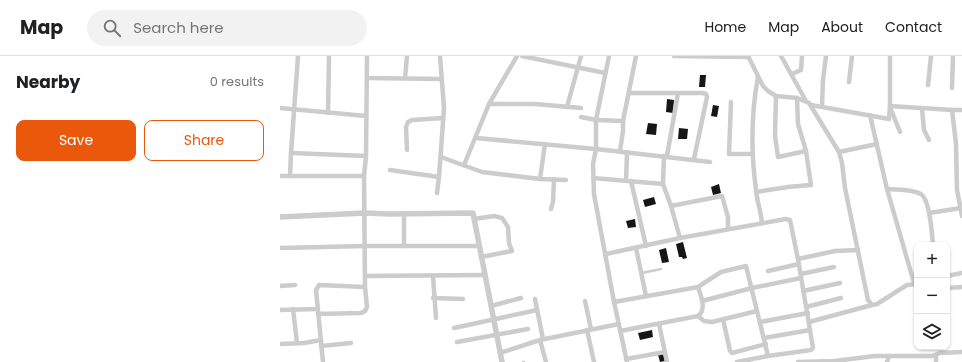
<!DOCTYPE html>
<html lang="en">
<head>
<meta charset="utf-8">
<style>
  body { margin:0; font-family:Poppins,sans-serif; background:#f2f2f2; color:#202124 }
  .controls { position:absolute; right:12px; bottom:12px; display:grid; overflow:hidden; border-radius:8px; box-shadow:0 1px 3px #0004 }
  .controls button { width:36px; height:36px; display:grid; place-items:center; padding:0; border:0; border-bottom:1px solid #e0e0e0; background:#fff; color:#202124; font:20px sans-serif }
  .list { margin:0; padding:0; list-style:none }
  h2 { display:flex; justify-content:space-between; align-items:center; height:52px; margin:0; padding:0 16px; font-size:17px }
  h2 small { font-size:13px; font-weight:400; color:#757577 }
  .actions { display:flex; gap:8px; padding:12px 16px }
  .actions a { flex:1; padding:9px 0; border:1px solid #ea580c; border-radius:8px; text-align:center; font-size:14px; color:#ea580c }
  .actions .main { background:#ea580c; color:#fff }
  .icon { flex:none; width:22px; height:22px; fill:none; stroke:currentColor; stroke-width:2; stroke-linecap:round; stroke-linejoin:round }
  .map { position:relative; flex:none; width:682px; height:306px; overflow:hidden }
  header { display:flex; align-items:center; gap:24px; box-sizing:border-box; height:56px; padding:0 20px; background:#fff; border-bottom:1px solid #e0e0e0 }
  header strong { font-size:19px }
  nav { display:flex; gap:22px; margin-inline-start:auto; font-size:14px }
  .search { width:280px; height:36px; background:#f2f2f2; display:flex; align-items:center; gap:10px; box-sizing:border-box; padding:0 14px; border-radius:22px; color:#757577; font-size:15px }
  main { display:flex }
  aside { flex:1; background:#fff }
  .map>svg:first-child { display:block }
  .building { fill:#161616 }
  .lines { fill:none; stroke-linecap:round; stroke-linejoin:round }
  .service { stroke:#ccc; stroke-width:2.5 }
  .minor { stroke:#ccc; stroke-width:4.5 }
  .tertiary { stroke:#ccc; stroke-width:5.5 }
</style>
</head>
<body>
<header>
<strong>Map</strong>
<div class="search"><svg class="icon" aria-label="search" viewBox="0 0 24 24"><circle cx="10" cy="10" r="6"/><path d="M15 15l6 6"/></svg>Search here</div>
<nav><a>Home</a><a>Map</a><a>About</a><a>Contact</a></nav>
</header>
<main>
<aside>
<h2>Nearby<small>0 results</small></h2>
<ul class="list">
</ul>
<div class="actions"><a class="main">Save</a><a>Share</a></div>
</aside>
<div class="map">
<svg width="682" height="306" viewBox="0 0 682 306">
  <rect width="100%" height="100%" fill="#fff"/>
  <g class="building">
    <path d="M420,19H426L425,31H419Z"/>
    <path d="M387,43L394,44L393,57L386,56Z"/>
    <path d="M433,49L439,50L437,61L431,60Z"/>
    <path d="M368,67L377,68L376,79L366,78Z"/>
    <path d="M399,72L408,73L407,83H398Z"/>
    <path d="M439,128L441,137L433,139L431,131Z"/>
    <path d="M374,141L376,148L365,151L363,144Z"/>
    <path d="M355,163L356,171L348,172L346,165Z"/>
    <path d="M403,186L407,202L403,203L402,201H399L396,188Z"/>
    <path d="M386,192L389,206L382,207L379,194Z"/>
    <path d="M372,274L373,281L360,284L358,277Z"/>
    <path d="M383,298L385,305L380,306L378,299Z"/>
  </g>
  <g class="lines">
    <g class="service">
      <path d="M362,217L381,213"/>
      <path d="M243,306H244"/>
    </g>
    <g class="minor">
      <path d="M18,0L11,97L86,100"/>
      <path d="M242,0L325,17"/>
      <path d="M329,0L316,64V93L313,108L314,138L334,246L347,306"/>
      <path d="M394,0L468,1"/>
      <path d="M468,0L483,30L488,35L496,40L517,42L529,47L559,96L562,107L565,132L588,244L592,249L597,248L627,229L637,228"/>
      <path d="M501,0L526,45"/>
      <path d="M610,0V50L672,54L676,88L677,134L682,160"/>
      <path d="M512,18L521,14L522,0"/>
      <path d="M478,21C471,58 471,97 476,134C477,145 481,156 482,167"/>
      <path d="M87,22L162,23"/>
      <path d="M125,22L127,0"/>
      <path d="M569,26L572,0"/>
      <path d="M648,29L651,0"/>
      <path d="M672,32L673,0"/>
      <path d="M349,37H423L426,38L427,41L414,103"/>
      <path d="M496,40L495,80L498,101L526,95"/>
      <path d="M451,46L449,98H473"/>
      <path d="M209,48H255L301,52"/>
      <path d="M531,49L609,63L610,50"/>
      <path d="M542,50L543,24L546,0"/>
      <path d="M287,51L301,0"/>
      <path d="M610,51L620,76"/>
      <path d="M0,52L86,60"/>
      <path d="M642,53L644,74L649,84"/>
      <path d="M672,54H682"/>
      <path d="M48,57L49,0"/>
      <path d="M590,59L607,133L634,227"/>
      <path d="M301,61L316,64L343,65L356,0"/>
      <path d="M196,82L316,93L430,106"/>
      <path d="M127,94L126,71L128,66L132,64L163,62"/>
      <path d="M340,95L343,75V65"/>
      <path d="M559,96L597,88"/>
      <path d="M384,100L383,128L391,150L400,182"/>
      <path d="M387,100L398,37"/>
      <path d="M161,101L202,116L260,123L286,124"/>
      <path d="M184,109L209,48L237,0"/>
      <path d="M110,114L159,121L164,52L160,0"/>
      <path d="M0,120H84"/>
      <path d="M10,120L11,97"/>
      <path d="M313,122L383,128"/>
      <path d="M260,123L265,88"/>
      <path d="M346,125L347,96"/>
      <path d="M351,125L366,190"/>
      <path d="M607,133C617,134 632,133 641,138C650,144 652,178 653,189"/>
      <path d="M476,136L508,131L531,129L526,95L518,68L517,42"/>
      <path d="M157,137L159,121"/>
      <path d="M391,150L442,140L448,161V173"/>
      <path d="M271,153L273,146L274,123"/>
      <path d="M649,157L681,152"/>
      <path d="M194,163L214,160L222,162L228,171L229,187L232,195L201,201"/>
      <path d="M124,190V158"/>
      <path d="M0,192L85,190H199"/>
      <path d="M356,192L366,240"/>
      <path d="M326,198L400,182L506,163L510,164L518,203L533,292L531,294L488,300L457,306"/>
      <path d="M518,203L555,195L578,194"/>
      <path d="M488,215L519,208"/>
      <path d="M521,218L554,211"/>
      <path d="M85,220L205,219"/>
      <path d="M153,220L156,262"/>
      <path d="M667,220L682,217"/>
      <path d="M0,230L15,229"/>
      <path d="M418,231L441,216L466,210L488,300"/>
      <path d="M667,232L682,231"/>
      <path d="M523,235L560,227"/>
      <path d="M153,242L183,243"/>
      <path d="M255,243L263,283"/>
      <path d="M305,245L311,273"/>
      <path d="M422,245L472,232L521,222"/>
      <path d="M334,246L418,231C421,240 427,254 418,260L340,275"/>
      <path d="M211,250L241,242"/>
      <path d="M526,251L561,242"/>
      <path d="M13,253L17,287"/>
      <path d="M0,254L37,253"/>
      <path d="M38,258L81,257L85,255L87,251L85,231L84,120L86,100L87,0"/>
      <path d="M418,260L424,265L432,266L477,255"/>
      <path d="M443,263L450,295L452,297L486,288"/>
      <path d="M480,266L528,257"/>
      <path d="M529,266L592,249"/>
      <path d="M379,268L387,306"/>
      <path d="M174,272L257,254"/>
      <path d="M307,274L314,306"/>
      <path d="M484,282L530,274"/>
      <path d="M260,284L266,306"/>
      <path d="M177,286L248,273"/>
      <path d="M0,288L24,287L41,284"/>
      <path d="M41,290L71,287"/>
      <path d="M220,297L260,284L339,268"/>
      <path d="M346,303L385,296"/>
      <path d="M43,306L36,234L39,229L85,231"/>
      <path d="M518,306L554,305L595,300H652L660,297L682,296"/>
      <path d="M607,306L609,300"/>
      <path d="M656,306V299"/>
    </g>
    <path class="tertiary" d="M0,161L85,157L110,158L193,157L222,306"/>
  </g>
</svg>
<div class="controls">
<button>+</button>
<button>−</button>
<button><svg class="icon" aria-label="layers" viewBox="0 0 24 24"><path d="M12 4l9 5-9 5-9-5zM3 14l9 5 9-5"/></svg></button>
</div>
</div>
</main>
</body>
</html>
